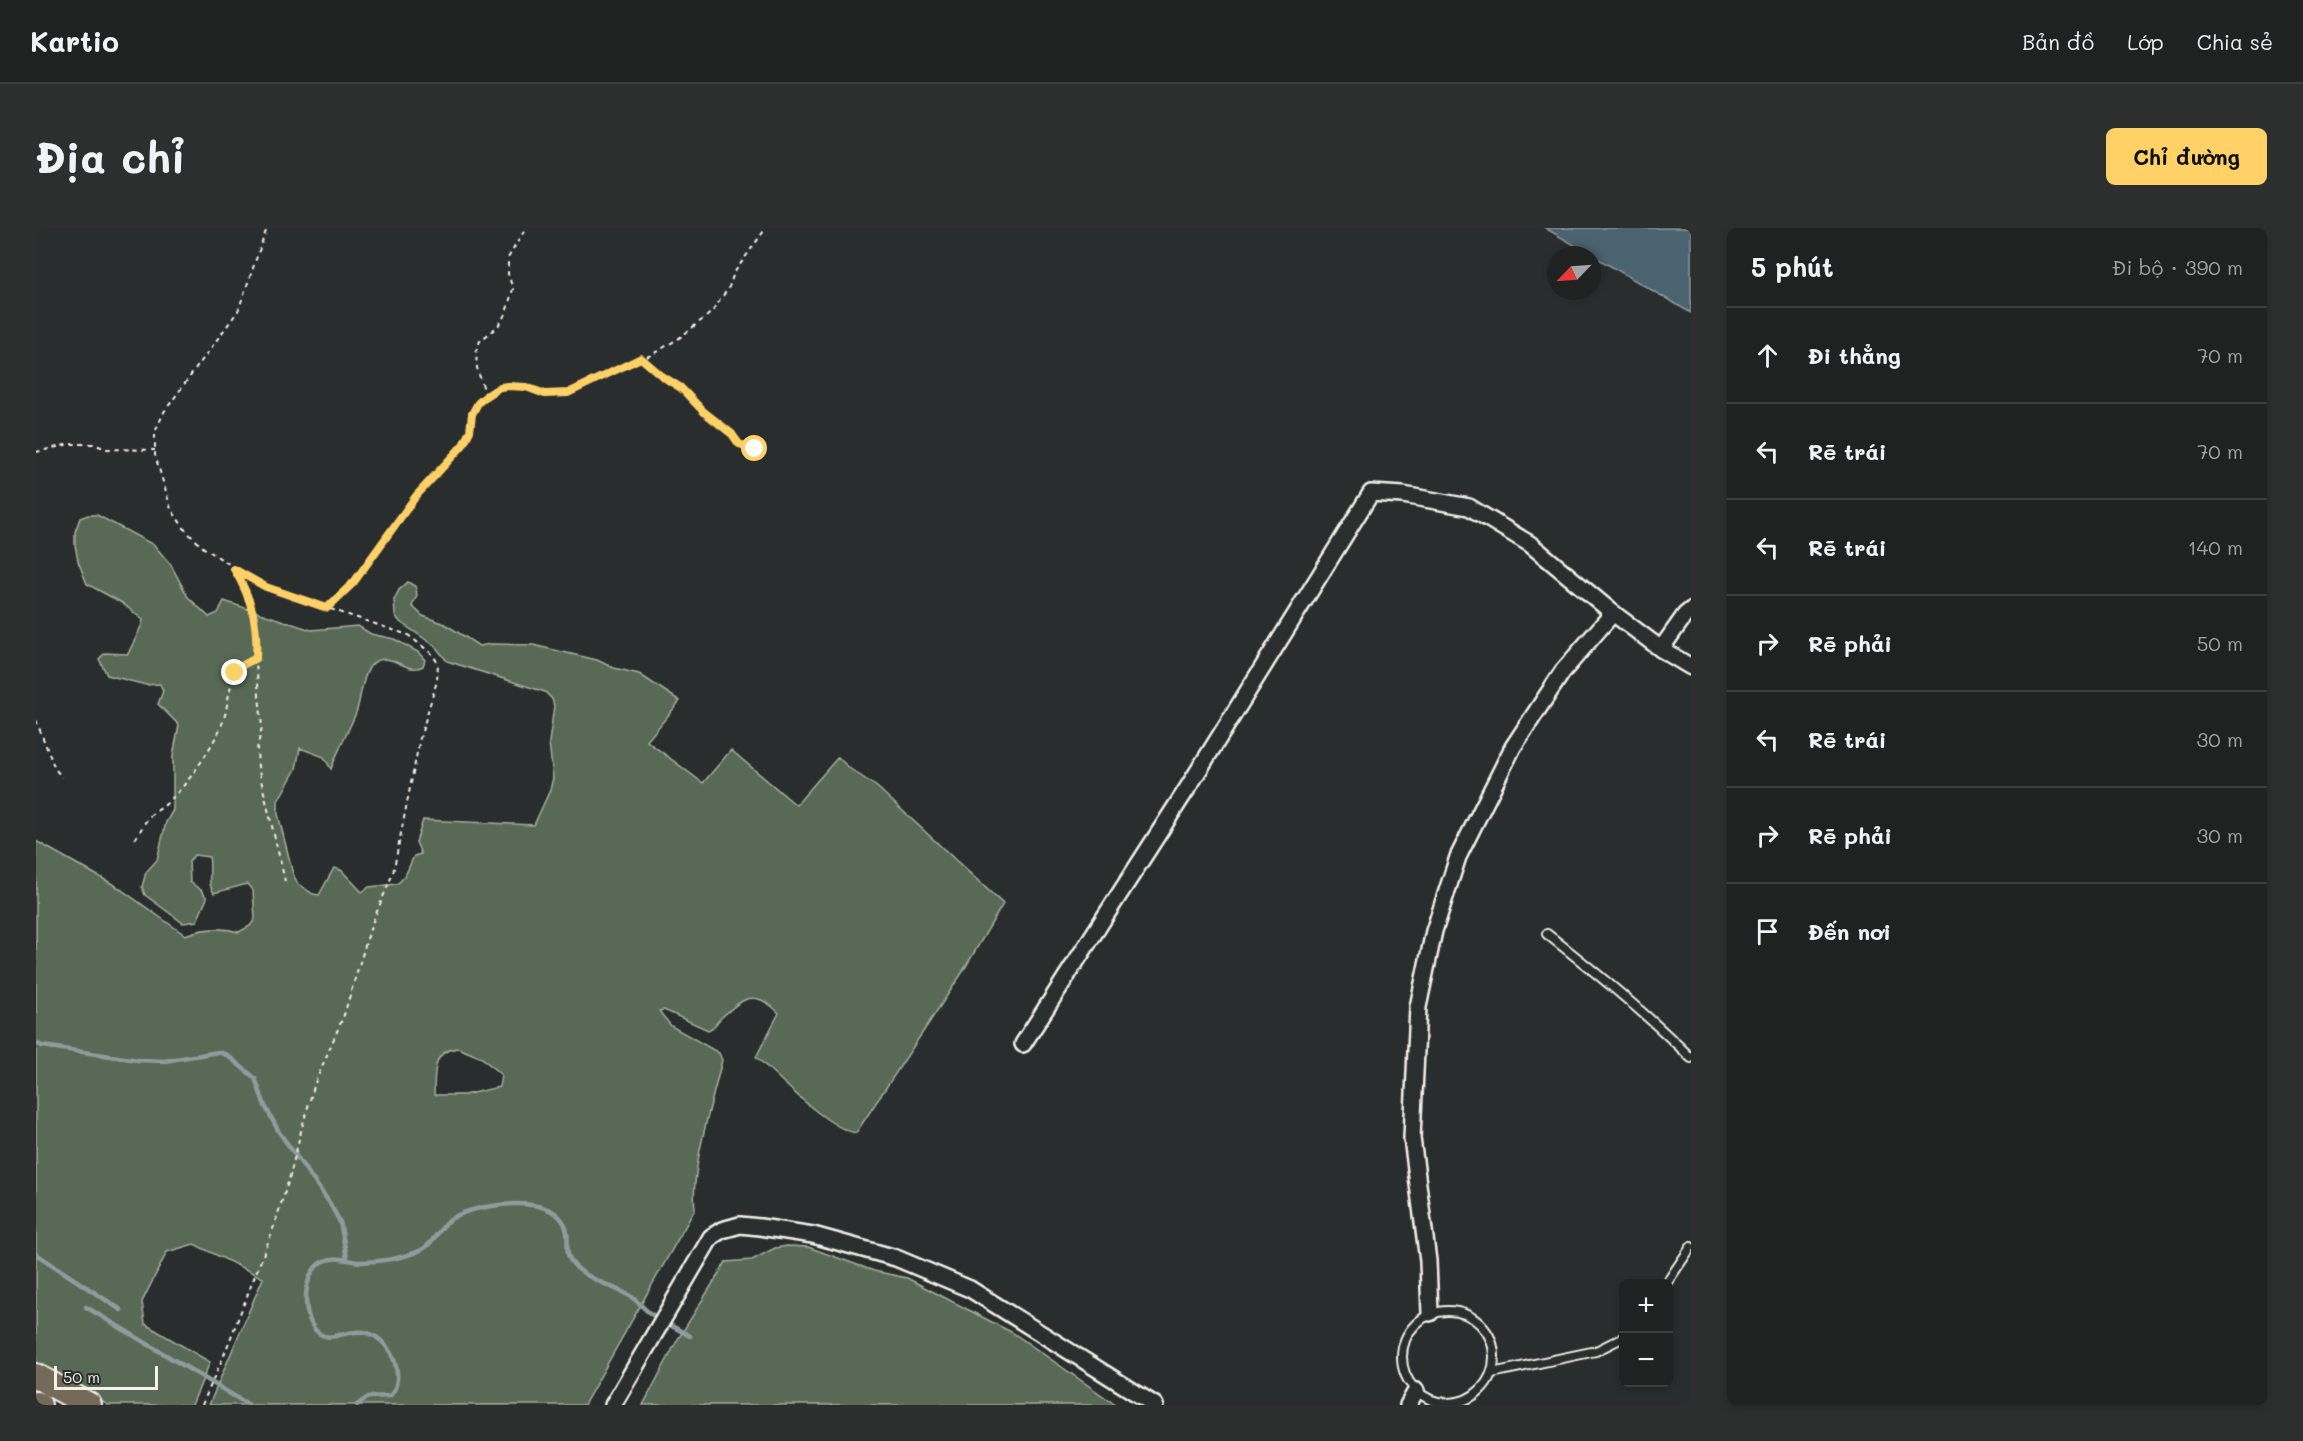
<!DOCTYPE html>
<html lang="vi">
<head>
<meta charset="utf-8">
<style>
  body { margin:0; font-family:Mali,sans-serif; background:#2d2f2f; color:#f1f3f6 }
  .controls { position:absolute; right:18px; bottom:18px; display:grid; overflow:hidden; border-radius:9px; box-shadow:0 3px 9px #0003 }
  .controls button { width:54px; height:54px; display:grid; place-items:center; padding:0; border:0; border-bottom:2px solid #3d3f40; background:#202222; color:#f1f3f6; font:30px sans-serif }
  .compass { position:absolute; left:1511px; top:18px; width:54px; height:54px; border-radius:50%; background:#202222; box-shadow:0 3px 9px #0003; rotate:245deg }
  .scale { position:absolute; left:18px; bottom:15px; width:104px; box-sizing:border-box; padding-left:6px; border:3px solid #f4f1e8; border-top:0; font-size:16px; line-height:21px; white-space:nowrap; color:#f4f1e8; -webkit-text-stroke:4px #2a2d2e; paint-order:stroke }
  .stop { position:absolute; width:18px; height:18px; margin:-14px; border:4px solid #ffd166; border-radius:50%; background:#fff }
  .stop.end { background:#ffd166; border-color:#fff; box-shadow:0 2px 6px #0008 }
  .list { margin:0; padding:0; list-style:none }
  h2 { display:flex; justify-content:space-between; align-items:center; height:78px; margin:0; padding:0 24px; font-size:26px }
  h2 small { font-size:20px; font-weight:400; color:#a2a4a5 }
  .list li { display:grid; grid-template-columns:39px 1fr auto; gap:18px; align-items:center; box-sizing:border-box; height:96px; padding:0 24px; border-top:2px solid #3d3f40 }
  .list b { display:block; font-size:22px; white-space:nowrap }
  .list em { font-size:20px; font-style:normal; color:#a2a4a5 }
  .icon { flex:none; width:33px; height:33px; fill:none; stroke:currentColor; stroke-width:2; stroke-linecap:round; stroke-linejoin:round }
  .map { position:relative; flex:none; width:1655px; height:1177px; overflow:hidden; border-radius:9px }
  header { display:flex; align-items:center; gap:36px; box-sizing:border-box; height:84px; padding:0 30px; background:#202222; border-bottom:2px solid #3d3f40 }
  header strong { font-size:28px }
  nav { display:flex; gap:33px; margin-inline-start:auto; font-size:21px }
  .intro { display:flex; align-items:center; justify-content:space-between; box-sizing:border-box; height:144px; padding:0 36px }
  h1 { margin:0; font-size:42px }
  .button { padding:15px 27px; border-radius:9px; background:#ffd166; color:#111; font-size:21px; font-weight:700 }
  main { display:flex; gap:36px; padding:0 36px }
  aside { flex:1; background:#202222; border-radius:9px; box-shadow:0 3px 9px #0003 }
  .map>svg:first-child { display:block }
  .green { fill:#596b55; stroke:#a6ae9e; stroke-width:1.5; fill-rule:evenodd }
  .water { fill:#4b646f; stroke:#8f9c9f; stroke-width:1.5 }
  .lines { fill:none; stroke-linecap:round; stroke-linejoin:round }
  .stream { stroke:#8f9c9f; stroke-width:4.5 }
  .service-casing { stroke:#f4f1e8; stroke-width:12 }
  .minor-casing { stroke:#f4f1e8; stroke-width:20 }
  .primary-casing { stroke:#f4f1e8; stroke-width:28 }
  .path { stroke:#f4f1e8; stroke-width:2; stroke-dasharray:4.5 4.5; stroke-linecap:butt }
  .service { stroke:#2a2d2e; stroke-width:8 }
  .minor { stroke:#2a2d2e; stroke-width:15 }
  .primary { stroke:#746a5a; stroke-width:24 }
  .route { stroke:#ffd166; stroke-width:8 }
</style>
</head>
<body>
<header>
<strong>Kartio</strong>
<nav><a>Bản đồ</a><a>Lớp</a><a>Chia sẻ</a></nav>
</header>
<div class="intro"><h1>Địa chỉ</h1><a class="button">Chỉ đường</a></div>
<main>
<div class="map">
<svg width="1655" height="1177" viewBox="0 0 1655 1177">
  <rect width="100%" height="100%" fill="#2a2d2e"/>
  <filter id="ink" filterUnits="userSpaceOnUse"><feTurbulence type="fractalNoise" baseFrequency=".0167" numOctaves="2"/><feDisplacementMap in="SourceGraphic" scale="12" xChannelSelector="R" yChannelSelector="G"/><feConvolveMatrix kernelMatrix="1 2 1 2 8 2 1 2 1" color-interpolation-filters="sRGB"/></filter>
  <g filter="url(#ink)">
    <g class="green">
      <path d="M52,287H61L118,317L135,337L152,369L173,389L182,385L188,373L275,402L322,398L335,406L358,411L382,424L389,432L387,438C372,447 360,427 343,432C339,433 335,437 333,440C325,453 325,471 320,485C312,504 302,522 295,541L288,529L264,520L260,541L242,573V586L257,646L262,656L277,666L283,667L298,640L305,642L326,664L333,659L361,656L369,648L378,628L385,626L380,614L387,592L498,597L514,562L517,550L513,514L518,478L516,471L509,464L411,433L399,418L364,394L359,387L358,372L363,362L372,354L380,359L381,368L376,378L387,388L409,396L443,418L455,416L497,417L561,432L578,440L603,446L644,473L611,513L667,555L695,522L760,577L802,529L813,540L841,559L967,676L926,745L820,905C790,900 744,850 720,829L743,785C719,760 707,770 686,789C680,794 679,800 672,802L628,782L623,783L635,798L683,825L686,832C677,871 654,943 659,981L548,1177H173L227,1050L158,1016L131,1024L106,1074L109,1096L174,1134L156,1177H72L0,1138V613L80,658L149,707C167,700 185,699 203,704L214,698L219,691L217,663L211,656L178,665C170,655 176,641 173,629L158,627L153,634L154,654L165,662L171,670L161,693L147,695L109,667L106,659L110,644L121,632L130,594L137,582V528L143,497L122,476L127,463L124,456L110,457L71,447L63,431L69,425L92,426C96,417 106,399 107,392L86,375L51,356L42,333L39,317V304L44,290ZM422,820L446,830L465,847L463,859L428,867H398C399,845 395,823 422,820Z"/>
      <path d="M751,1018L772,1019L838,1043L871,1050L892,1061L977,1105L1080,1177H607L642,1111L690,1034L716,1032L739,1020Z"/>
    </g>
    <path class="water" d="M1509,0H1655V85Z"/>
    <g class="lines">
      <g class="stream">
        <path d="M0,815L6,818L102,832L128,833L182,824L191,827L219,850L229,878L243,904L293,974L304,994L311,1030"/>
        <path d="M0,1026L85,1082"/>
        <path d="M50,1079L213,1177"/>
        <path d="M321,1177L332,1169L354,1168C372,1148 353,1108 328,1104C311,1101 296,1114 284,1106C265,1094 265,1045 286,1034C302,1026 311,1034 326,1034C344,1034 367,1030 383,1023C399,1017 403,995 422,987C447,976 512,966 528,995C538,1013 521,1026 546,1044C560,1054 579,1059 594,1068C602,1073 608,1081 615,1086C628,1094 641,1101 654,1108"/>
      </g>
      <defs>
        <g id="service">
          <path d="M1511,706C1561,745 1610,785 1655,830"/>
          <path d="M1630,1056L1655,1019"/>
          <circle cx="1412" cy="1129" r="46"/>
          <path d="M1456,1145L1560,1123L1588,1109"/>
        </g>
        <g id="minor">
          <path d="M1625,421L1649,387L1655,382"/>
          <path d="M987,816L1151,561L1335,265L1367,267L1433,279L1494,316L1577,385L1625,421L1655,439"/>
          <path d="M1394,1085L1392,1033L1376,910L1382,779L1398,703L1422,629L1477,519L1527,443L1577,385"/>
          <path d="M577,1177L675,1009L686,1002L704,997L724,999L777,1007L860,1030L934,1061L1119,1177"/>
          <path d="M1372,1177L1380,1163"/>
        </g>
        <g id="primary">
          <path d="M0,1148L53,1177"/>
          <path d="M0,1176L3,1177"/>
        </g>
      </defs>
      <use href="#service" class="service-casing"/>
      <use href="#minor" class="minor-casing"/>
      <use href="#primary" class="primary-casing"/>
      <g class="path">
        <path d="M605,130L626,148L645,160L668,184L696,206L703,216L725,223"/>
        <path d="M450,168L441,140L440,124L444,113L462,98L470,85L477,61L472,46V30L490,0"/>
        <path d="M0,224L34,216H57L71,221L119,222"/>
        <path d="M199,343L216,379L221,403L220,435L226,499L221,521L222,539L249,653"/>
        <path d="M291,380L318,354L380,268L427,217L434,203L436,186L442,175L450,168L464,160L472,158L490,159L509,166L532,165L615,127L642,111L676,84L693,59L698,45L730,0"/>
        <path d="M0,492L19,541L26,549"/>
        <path d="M99,611C105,603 108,594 115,587C119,583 125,581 130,576C151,557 169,530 182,505C199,473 183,451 220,430"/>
        <path d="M166,1177L188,1127L236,1004L254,948L266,899L279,855L308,787L335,698L357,645L384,510L401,453L402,435L395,425L372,407L229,359L168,320L150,303L135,281L119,227V204L128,184L202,83L231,0"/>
      </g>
      <use href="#service" class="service"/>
      <use href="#minor" class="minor"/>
      <use href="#primary" class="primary"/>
    </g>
  </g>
  <g class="lines" filter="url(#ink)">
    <path class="route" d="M199,445L207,437L220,430C222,395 216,371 198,341L230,359L291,380L318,354L380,268L427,217L434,203L436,186L442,175L450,168L464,159L472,158L490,159L509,166L532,165L605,130L626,148L645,160L668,184L696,206L703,216L719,221"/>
  </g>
</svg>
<div class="controls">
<button>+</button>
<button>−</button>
</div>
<svg class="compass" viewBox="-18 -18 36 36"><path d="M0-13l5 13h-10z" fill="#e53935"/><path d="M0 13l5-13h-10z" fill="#a2a4a5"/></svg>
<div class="scale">50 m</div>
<div class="stop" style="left:719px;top:221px"></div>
<div class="stop end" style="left:199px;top:445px"></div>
</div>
<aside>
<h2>5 phút<small>Đi bộ · 390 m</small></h2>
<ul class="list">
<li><svg class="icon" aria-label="ahead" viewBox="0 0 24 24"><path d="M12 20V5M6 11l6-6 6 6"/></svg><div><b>Đi thẳng</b></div><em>70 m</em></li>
<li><svg class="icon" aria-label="left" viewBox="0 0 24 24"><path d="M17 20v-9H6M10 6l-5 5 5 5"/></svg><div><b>Rẽ trái</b></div><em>70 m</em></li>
<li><svg class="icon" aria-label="left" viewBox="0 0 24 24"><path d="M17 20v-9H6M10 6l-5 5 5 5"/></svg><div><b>Rẽ trái</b></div><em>140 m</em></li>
<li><svg class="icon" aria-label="right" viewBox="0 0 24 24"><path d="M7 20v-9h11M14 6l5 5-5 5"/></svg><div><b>Rẽ phải</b></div><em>50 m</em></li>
<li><svg class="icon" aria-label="left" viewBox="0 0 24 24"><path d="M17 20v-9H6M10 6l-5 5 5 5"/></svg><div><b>Rẽ trái</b></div><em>30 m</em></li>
<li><svg class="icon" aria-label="right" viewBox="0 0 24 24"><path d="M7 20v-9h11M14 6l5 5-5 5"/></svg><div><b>Rẽ phải</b></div><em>30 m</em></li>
<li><svg class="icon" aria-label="arrive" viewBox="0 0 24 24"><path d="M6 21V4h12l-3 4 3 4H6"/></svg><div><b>Đến nơi</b></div></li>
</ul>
</aside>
</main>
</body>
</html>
